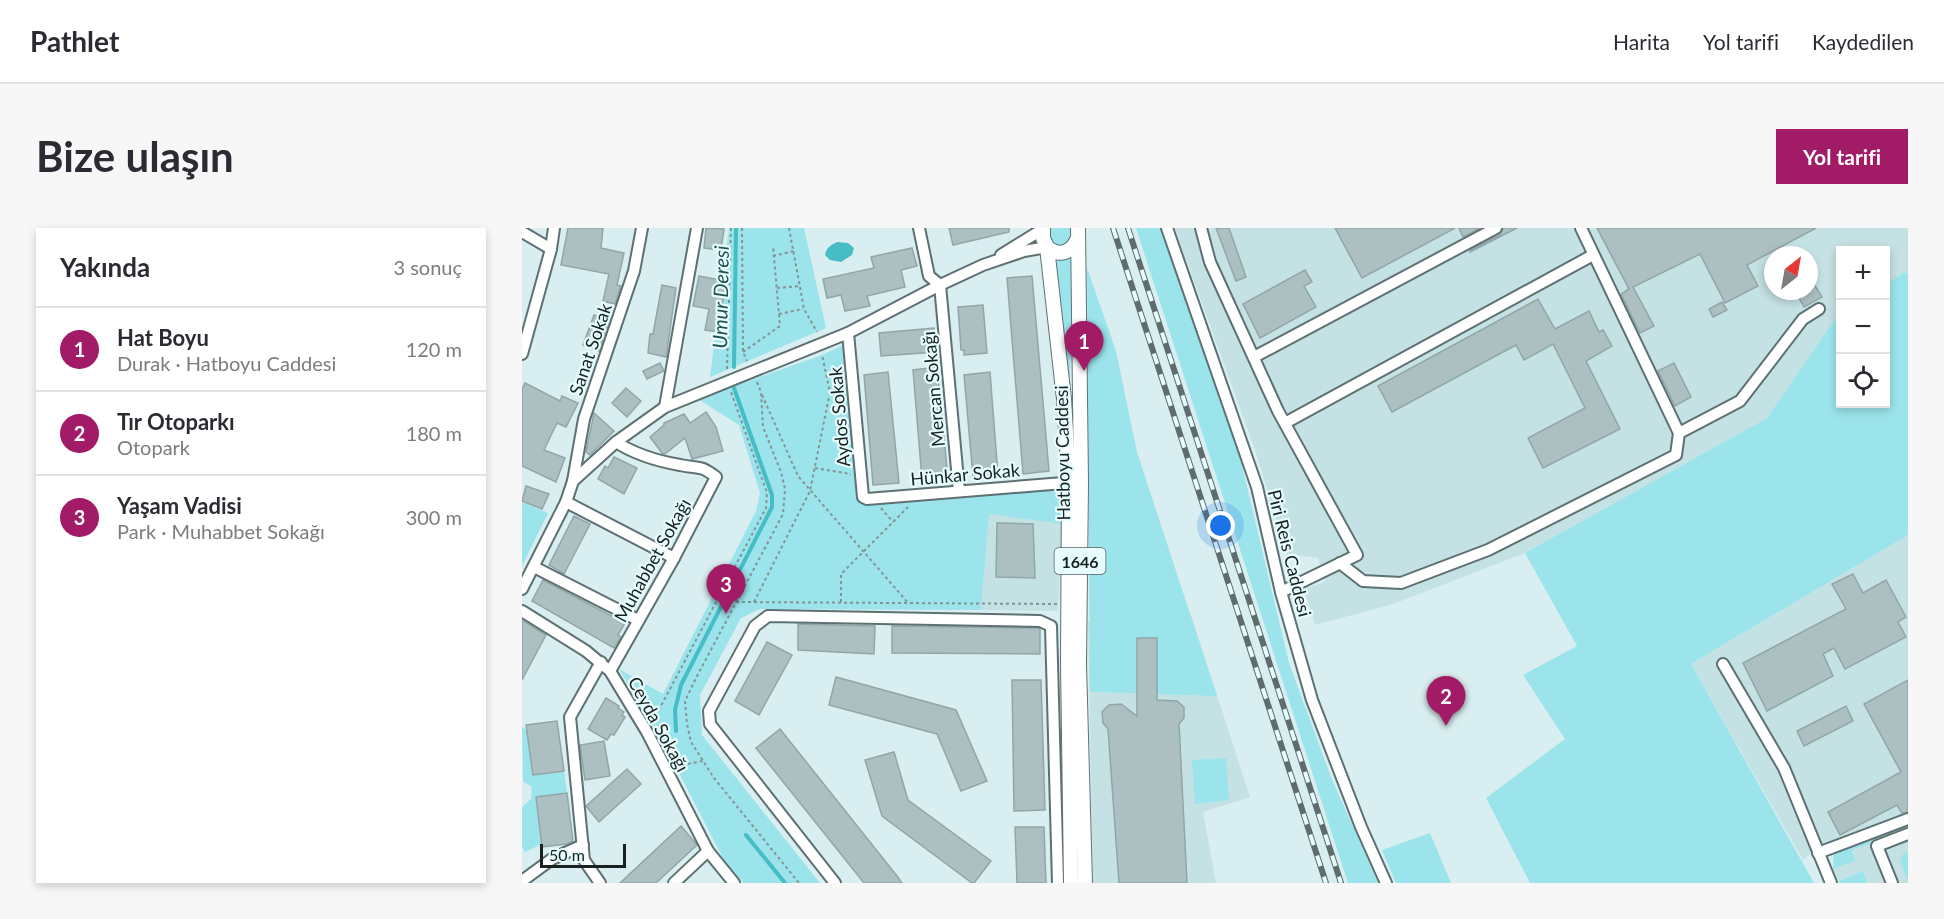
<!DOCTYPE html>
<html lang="tr">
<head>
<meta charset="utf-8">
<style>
  body { margin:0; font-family:Lato,sans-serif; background:#f7f7f7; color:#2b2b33 }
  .controls { position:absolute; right:18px; top:18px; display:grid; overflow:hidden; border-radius:0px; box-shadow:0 3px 9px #0003 }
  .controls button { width:54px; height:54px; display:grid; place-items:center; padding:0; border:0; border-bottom:2px solid #e1e1e2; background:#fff; color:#2b2b33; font:30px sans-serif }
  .compass { position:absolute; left:1242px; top:18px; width:54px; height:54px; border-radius:50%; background:#fff; box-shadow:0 3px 9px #0003; rotate:31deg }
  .scale { position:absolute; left:18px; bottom:15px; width:86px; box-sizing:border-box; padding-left:6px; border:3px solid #182020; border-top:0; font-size:16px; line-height:21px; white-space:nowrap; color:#182020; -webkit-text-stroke:4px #e7fcfd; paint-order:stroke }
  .you { position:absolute; left:699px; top:298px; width:21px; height:21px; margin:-15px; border:4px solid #fff; border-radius:50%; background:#1a73e8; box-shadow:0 0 0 9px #1a73e833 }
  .badge { display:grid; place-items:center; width:39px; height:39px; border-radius:50%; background:#a21b66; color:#fff; font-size:20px; font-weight:700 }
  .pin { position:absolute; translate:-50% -50px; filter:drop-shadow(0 2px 3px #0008) }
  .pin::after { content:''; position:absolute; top:32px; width:21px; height:18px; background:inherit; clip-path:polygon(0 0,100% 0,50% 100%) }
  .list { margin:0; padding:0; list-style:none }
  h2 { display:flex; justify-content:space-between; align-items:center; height:78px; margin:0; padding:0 24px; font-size:26px }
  h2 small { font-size:20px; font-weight:400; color:#7c7c81 }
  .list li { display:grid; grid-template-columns:39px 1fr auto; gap:18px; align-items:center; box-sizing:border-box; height:84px; padding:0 24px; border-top:2px solid #e1e1e2 }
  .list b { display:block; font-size:22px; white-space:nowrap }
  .list p { margin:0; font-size:20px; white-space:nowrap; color:#7c7c81 }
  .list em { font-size:20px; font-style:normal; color:#7c7c81 }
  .icon { flex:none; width:33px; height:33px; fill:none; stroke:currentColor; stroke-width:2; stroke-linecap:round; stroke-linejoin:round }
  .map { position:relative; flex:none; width:1386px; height:655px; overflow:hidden; border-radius:0px }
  header { display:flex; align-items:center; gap:36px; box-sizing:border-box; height:84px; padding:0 30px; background:#fff; border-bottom:2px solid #e1e1e2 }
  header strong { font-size:28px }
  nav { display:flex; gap:33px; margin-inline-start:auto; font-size:21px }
  .intro { display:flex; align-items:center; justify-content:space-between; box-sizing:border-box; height:144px; padding:0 36px }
  h1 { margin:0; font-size:42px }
  .button { padding:15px 27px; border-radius:0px; background:#a21b66; color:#fff; font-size:21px; font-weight:700 }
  main { display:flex; gap:36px; padding:0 36px }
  aside { flex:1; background:#fff; border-radius:0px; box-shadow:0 3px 9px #0003 }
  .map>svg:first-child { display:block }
  .built { fill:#c4e1e4; fill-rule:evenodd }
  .green { fill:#9be4eb }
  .water { fill:#46bcc5 }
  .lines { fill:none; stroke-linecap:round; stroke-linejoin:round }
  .stream { stroke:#46bcc5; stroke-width:4 }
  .building { fill:#acc0c1; stroke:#92a5a7; stroke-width:1.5 }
  .minor-casing { stroke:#5e7072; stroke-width:14 }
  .major-casing { stroke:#5e7072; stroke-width:16 }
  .path { stroke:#849495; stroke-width:2; stroke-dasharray:3 3; stroke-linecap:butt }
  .minor { stroke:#fff; stroke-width:10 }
  .major { stroke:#fff; stroke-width:14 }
  .rail-casing { stroke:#5f6c6d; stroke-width:6 }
  .rail { stroke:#e7fcfd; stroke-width:4; stroke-dasharray:11; stroke-linecap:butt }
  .labels { text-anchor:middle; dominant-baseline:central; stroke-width:4.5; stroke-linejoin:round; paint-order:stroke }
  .shield { fill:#e7fcfd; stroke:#566262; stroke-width:1.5 }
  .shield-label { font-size:16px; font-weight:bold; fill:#182020 }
  .street-label { font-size:18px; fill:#182020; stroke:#e7fcfd }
  .water-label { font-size:20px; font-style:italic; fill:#1e5054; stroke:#e7fcfd }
</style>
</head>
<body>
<header>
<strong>Pathlet</strong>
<nav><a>Harita</a><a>Yol tarifi</a><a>Kaydedilen</a></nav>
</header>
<div class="intro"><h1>Bize ulaşın</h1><a class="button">Yol tarifi</a></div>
<main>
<aside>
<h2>Yakında<small>3 sonuç</small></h2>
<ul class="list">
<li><span class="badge">1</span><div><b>Hat Boyu</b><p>Durak · Hatboyu Caddesi</p></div><em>120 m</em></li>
<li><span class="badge">2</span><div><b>Tır Otoparkı</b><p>Otopark</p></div><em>180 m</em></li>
<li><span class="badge">3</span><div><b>Yaşam Vadisi</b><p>Park · Muhabbet Sokağı</p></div><em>300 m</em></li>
</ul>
</aside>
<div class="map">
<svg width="1386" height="655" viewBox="0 0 1386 655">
  <rect width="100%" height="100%" fill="#d9eef0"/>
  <g class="built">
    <path d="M653,0H1386V45H1381L1364,56V22H1318V84L1245,190L1003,325L871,376L793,397L782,361L803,354L796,330L765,326L733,222ZM1251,27H1287V63H1251Z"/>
    <path d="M467,285L540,296L536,383L459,382Z"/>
    <path d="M1386,307V586L1294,620L1281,632L1169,436Z"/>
    <path d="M668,384L728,569L681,584L694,655H571L566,394Z"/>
    <path d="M1386,596V655H1318L1311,641L1312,623Z"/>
  </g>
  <g class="green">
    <path d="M207,0H282L304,100L188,149Z"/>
    <path d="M528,0H549L551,5L547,15L539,19C530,16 523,10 528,0Z"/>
    <path d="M614,0H639L717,225L767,435L809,549L856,655H826Z"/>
    <path d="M550,27L548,153L533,29Z"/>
    <path d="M565,40L594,123L615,224L695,468L635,466L615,410V465L568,464Z"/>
    <path d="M1381,45H1386V307L1169,436L1292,655H1008L964,570L1043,511L1001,447L1055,418L1003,325L1245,190L1318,84V176H1364V56Z"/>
    <path d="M321,117L337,272L538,262L540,296L467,286L459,382L238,381L219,390L178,467L180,507L298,655H222L203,634L141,514L97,441L141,466L234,283L238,265L217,197L176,171L300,127Z"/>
    <path d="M0,274L26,285L0,338Z"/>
    <path d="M0,499L5,502L11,547L42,543L45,565L14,569L20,616L3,624L0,619V579L9,571L10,559L1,553Z"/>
    <path d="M704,530L707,572L673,576L670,532Z"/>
    <path d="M1386,596V602L1330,622L1333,633L1311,641L1312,623Z"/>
    <path d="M908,605L929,655H874L860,622Z"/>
    <path d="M1386,624V654L1378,633L1381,626Z"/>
    <path d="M1341,643L1345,655H1318L1317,653Z"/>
  </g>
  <path class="water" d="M315,14L326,15L332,20L330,27L319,34L308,32L303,27C304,20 309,17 315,14Z"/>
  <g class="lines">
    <g class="stream">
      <path d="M212,139L214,0"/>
      <path d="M154,503L153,482L159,457L250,279V267L212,160"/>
      <path d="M224,607L263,655"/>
    </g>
  </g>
  <g class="building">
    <path d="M46,0H81L79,20L102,25L95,57L99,58L93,76L81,73L87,46L39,37Z"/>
    <path d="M184,0L202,1L199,22L182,20Z"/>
    <path d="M427,0H487V4L431,17Z"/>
    <path d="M694,0H707L724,49L714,53Z"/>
    <path d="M813,0H933L840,50Z"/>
    <path d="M937,0H958L941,9Z"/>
    <path d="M981,0H995L948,24V22L978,7Z"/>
    <path d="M1075,0H1294L1225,37L1236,58L1203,75L1178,26L1111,59L1132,98L1118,105L1099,66L1107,61Z"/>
    <path d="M390,20L395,38L379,42L383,59L345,68L348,78L323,83L319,67L305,70L301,51L352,40L349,29Z"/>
    <path d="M783,42L790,54L782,58L794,79L738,110L721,76Z"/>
    <path d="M177,48L204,53L198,91H200L198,104L183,102L187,81L171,78Z"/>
    <path d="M510,48L527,243L501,246L485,50Z"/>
    <path d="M1287,48L1300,69L1282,79L1273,63H1287Z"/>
    <path d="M140,57L154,60L144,129L126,125L128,106H131Z"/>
    <path d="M1016,71L1033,101L1067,83L1077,104L1081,102L1090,118L1064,133L1098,201L1021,240L1006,210L1063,180L1031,116L1002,132L994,117L870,184L856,158Z"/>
    <path d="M1200,74L1205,82L1191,89L1187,81Z"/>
    <path d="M461,77L465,125L442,127V122H439L436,79Z"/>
    <path d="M72,87L87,93L77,123L61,117Z"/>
    <path d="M412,100L415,124L359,128L357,105Z"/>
    <path d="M138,135L142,143L125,151L121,143Z"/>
    <path d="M1152,135L1169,169L1153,178L1136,143Z"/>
    <path d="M415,139L426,250L400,252L391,142Z"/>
    <path d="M366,144L377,255L351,257L342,147Z"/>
    <path d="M468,144L476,247L451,249L442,147Z"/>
    <path d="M3,155L38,173L40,168L56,175L44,199L35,195L22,222L43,230L34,254L0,238V161Z"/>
    <path d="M104,160L119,173L105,189L90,175Z"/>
    <path d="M184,184L194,199L201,223L170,231L163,210L143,226L140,225L128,209L142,197V195L162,186L168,195Z"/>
    <path d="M72,185L92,203L68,227L64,224Z"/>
    <path d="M92,229L115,240L102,266L76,251L83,238L86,240Z"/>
    <path d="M4,258L27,266L20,281L0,273Z"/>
    <path d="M52,288L68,296L42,346L27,337Z"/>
    <path d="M475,295L511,296L513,350L474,349Z"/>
    <path d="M1331,346L1341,365L1364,352L1384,389L1376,394L1384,409L1323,441L1312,420L1301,426L1311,448L1245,483L1221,435L1324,381L1310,356Z"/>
    <path d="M21,352L103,395L96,407L99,409L92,420L10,373Z"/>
    <path d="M0,392L24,407L0,452Z"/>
    <path d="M276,396L353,398L352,426L276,422Z"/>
    <path d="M370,398L516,400L518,401V426L370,425Z"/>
    <path d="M615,410H635V472L655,473L662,479V490L657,496L665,655H597L586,501L581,495L580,484L587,477L599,476L615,488Z"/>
    <path d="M245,414L270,427L237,487L213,473Z"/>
    <path d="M314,449L434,482L465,553L439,563L415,506L307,477Z"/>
    <path d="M490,452H519L523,582L492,583Z"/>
    <path d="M1386,452V584L1380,585L1375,577L1318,607L1306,584L1379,544L1342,476Z"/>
    <path d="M84,470L97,478L96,480L102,484L100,487L103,489L92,507L89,506L85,512L66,501Z"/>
    <path d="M1324,478L1331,493L1282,518L1275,503Z"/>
    <path d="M35,493L42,543L11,547L4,497Z"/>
    <path d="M258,501L375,648L380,655H342L234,520Z"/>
    <path d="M82,513L88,548L63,552L58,517Z"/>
    <path d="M372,524L386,572L469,633L452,655H450L360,588L343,532Z"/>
    <path d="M105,541L119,556L77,594L64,578Z"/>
    <path d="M45,565L51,613L45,616L20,619L14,569Z"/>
    <path d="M159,598L175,617L146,644L134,655H98Z"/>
    <path d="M493,599H522L524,655H495Z"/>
  </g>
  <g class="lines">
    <defs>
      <g id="minor">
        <path d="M397,0L407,48L418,57L437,263"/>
        <path d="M645,0L735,259L759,364L790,472L839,599L864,655"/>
        <path d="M679,0L688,34L756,183L835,327L759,364"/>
        <path d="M1059,0L1157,205"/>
        <path d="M0,4L29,21"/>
        <path d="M479,27L521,1"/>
        <path d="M326,105L341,269L345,271L554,254"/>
        <path d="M0,126L29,21L32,0"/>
        <path d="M732,129L974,0"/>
        <path d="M143,179L175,0"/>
        <path d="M763,195L1071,27"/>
        <path d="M51,253L62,191L112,43L120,0"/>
        <path d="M44,274L152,330"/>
        <path d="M818,335L841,353L879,355L966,322L1154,227L1157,205L1218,173L1281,91L1297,81"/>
        <path d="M12,339L116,392"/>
        <path d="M0,361L44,274L51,253L94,214L143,179L326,105L418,57L461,37L502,23L525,19"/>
        <path d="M0,383L64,423L88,443L125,504L186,623L212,655"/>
        <path d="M1201,436L1262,540L1309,655"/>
        <path d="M88,443L152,330L194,249C177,236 177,241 158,237C135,233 114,227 94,214"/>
        <path d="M1296,625L1386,591"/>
        <path d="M0,653L30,631L61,617"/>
        <path d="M78,655L62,632L48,489L79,434"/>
        <path d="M152,655L186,623"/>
        <path d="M313,655L188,496L187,483L233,398L246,388L518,393L529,398L536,655"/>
        <path d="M1370,655L1355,618L1386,606"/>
      </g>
      <g id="major">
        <path d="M521,0V10L525,19L542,171L547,254L546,434L549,655"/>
        <path d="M556,0L559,254L557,436L563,655"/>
        <path d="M525,19C538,30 550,24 556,10"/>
      </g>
    </defs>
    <use href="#minor" class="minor-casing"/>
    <use href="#major" class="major-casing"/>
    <g class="path">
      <path d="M220,0L221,124L225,133"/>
      <path d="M267,0L282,81L295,104"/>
      <path d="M251,28L272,23"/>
      <path d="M255,60L278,58"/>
      <path d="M257,86L281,81"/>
      <path d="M221,124L258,98L251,18"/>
      <path d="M205,141L209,0"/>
      <path d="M235,154L239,164L241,199L259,244L263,261L261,286L174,450L163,473L165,496L169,514L192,550L277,655"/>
      <path d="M240,167L276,248L387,376"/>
      <path d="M293,240L329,246"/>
      <path d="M359,280L371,294"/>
      <path d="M214,374L535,376"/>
      <path d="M232,374L288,263L308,164L300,127"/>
      <path d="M319,374V346L386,279"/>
      <path d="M131,493L244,280L245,265L209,164"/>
      <path d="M154,538L181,533"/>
    </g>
    <use href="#minor" class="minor"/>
    <use href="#major" class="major"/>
    <defs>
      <g id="rail">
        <path d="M591,0L804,655"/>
        <path d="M606,0L819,655"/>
      </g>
    </defs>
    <use href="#rail" class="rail-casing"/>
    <use href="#rail" class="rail"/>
  </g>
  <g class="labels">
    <rect class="shield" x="532.5" y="320" width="51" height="26" rx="4.5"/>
    <g class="shield-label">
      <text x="558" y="333">1646</text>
    </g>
    <g class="street-label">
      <text transform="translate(68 121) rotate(-71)">Sanat Sokak</text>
      <text transform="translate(411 161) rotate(-95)">Mercan Sokağı</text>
      <text transform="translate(317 189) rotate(-95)">Aydos Sokak</text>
      <text transform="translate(540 225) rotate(-91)">Hatboyu Caddesi</text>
      <text transform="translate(443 246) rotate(-5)">Hünkar Sokak</text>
      <text transform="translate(768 325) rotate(76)">Piri Reis Caddesi</text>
      <text transform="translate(130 332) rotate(-61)">Muhabbet Sokağı</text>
      <text transform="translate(137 496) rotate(61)">Ceyda Sokağı</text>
    </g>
    <g class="water-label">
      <text transform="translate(198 69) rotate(-89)">Umur Deresi</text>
    </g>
  </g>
</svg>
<div class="controls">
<button>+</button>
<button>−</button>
<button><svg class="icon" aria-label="locate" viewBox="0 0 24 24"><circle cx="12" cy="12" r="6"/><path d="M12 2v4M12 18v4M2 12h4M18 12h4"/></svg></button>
</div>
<svg class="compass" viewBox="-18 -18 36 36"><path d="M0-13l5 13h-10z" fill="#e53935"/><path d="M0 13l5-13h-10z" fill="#7c7c81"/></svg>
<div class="scale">50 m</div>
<div class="you"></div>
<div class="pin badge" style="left:562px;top:143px">1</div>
<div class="pin badge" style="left:924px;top:498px">2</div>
<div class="pin badge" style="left:204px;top:386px">3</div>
</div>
</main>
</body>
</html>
